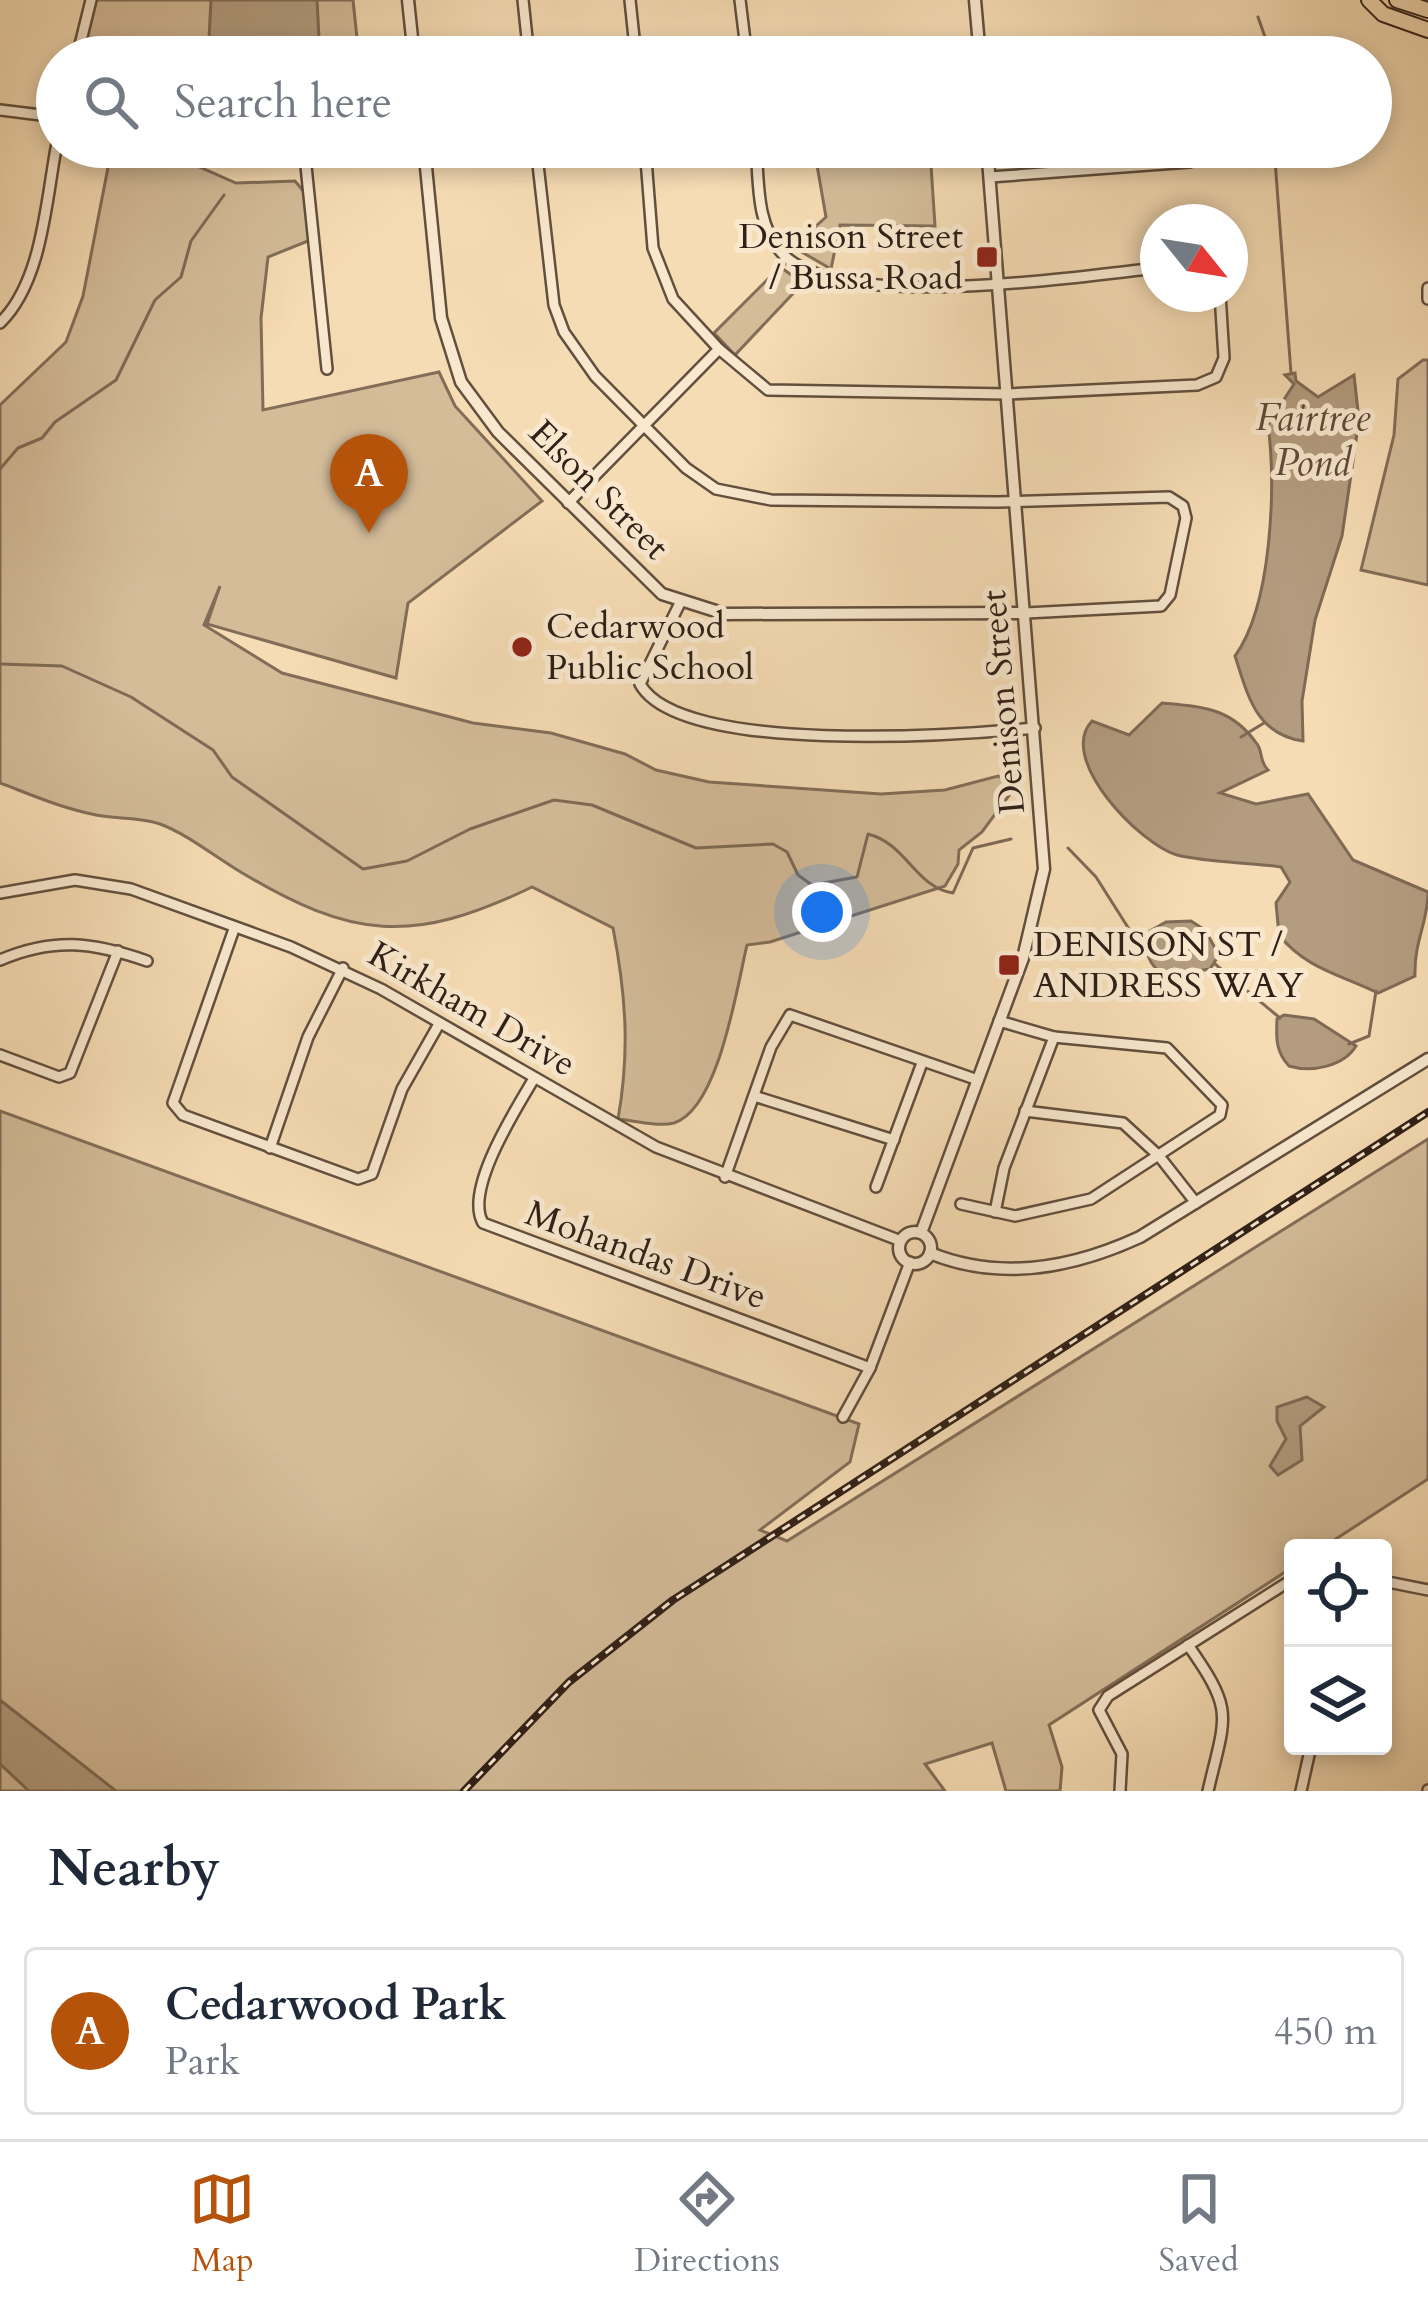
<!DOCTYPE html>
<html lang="en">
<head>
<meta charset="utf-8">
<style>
  body { margin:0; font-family:Cardo,serif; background:#f6f6f7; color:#1f2937 }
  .controls { position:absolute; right:36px; bottom:36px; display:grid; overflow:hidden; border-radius:12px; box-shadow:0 6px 18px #0003 }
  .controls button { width:108px; height:108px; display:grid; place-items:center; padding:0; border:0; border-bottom:3px solid #e0e1e3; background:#fff; color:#1f2937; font:60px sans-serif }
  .compass { position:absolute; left:1140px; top:204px; width:108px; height:108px; border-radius:50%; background:#fff; box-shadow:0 6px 18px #0003; rotate:120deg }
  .you { position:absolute; left:822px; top:912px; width:42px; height:42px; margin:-30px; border:9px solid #fff; border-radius:50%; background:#1a73e8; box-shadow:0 0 0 18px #1a73e833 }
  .badge { display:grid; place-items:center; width:78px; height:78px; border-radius:50%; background:#b45309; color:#fff; font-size:39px; font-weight:700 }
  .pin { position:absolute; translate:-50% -99px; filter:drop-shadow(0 3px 6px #0008) }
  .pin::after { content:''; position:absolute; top:63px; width:42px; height:36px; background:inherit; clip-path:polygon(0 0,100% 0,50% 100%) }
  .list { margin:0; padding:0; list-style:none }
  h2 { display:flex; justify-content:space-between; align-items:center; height:156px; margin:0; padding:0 48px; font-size:51px }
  h2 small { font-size:39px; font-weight:400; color:#747a83 }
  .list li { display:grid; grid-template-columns:78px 1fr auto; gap:36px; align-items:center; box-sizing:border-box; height:168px; margin:0 24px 24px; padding:0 24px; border:3px solid #e0e1e3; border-radius:12px }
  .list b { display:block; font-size:45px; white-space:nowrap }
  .list p { margin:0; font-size:39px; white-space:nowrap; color:#747a83 }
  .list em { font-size:39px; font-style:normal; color:#747a83 }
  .icon { flex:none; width:66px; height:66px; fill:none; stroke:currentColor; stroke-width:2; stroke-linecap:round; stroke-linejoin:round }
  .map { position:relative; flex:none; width:1428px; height:1791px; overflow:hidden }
  .search { position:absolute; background:#fff; box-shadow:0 6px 18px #0003; left:36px; right:36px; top:36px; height:132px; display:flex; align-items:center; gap:30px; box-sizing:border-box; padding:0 42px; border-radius:66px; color:#747a83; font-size:45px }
  .sheet { height:348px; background:#fff }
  nav { display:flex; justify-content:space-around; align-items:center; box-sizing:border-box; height:168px; border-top:3px solid #e0e1e3; background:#fff; font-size:33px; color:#747a83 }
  nav a { display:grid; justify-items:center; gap:6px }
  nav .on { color:#b45309 }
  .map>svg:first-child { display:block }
  .green { fill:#d4bc99; stroke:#826e58; stroke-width:3 }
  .water { fill:#b39c7f; stroke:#7f6a55; stroke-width:3 }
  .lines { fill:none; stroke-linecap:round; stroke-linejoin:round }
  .stream { stroke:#7f6a55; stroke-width:3 }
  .minor-casing { stroke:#624f3e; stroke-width:14 }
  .tertiary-casing { stroke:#624f3e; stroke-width:15 }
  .primary-casing { stroke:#302017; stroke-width:18 }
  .minor { stroke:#f9e8ce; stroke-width:9 }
  .tertiary { stroke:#f9e8ce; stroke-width:10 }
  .primary { stroke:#f6dcb4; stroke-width:14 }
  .rail-casing { stroke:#302017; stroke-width:8 }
  .rail { stroke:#f9e8ce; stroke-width:3; stroke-dasharray:9; stroke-linecap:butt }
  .poi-dot { fill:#8f2418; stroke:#f9e8ce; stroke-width:4.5 }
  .labels { text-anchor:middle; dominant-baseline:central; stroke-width:10; stroke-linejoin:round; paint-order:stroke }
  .poi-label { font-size:36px; fill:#302017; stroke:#f9e8ce; text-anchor:start }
  .street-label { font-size:36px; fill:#302017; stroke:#f9e8ce }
  .water-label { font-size:39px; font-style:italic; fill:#5e4b3b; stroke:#f9e8ce }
</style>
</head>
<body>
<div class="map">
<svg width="1428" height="1791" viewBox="0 0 1428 1791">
  <rect width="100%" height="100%" fill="#f6dcb4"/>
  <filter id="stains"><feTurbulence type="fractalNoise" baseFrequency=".00167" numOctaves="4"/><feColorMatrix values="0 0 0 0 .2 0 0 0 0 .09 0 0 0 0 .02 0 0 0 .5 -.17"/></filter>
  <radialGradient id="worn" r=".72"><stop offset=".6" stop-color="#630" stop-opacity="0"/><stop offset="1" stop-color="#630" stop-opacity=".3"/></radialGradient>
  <g class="green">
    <path d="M95,0H353L359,57H83Z"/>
    <path d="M112,147L179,158L236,183L295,181L311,200L316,227L308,241L268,257L261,318L263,410L439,372L455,406L542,501L408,603L396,678L207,624L220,586L204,625L282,673L473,723L551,733L625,754L656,770L709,782L881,794L945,790L998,776L1008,781L1010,794L982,832L959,850L958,864L945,886L770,942L747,945C737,986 719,1109 674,1123C659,1127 635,1121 618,1119C630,1052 626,995 613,928L532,887C412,945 352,939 239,871C214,856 187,834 160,824C141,817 116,819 96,815C61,808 32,795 0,783V405L66,342L83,296Z"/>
    <path d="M981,147L982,159L931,165L935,226L840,225L831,269L793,247L826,217L814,148Z"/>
    <path d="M780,267L803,283L735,355L714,333Z"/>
    <path d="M1423,360H1428V585L1361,570L1394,435L1398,379Z"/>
    <path d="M0,1111L859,1424L850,1462L760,1530L787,1541L1428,1139V1479L1322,1548H1293V1567L1049,1725L1062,1767L1060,1791H1006L992,1743L925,1764L945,1791H0Z"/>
  </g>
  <g class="water">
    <path d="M211,0H317L320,57H208Z"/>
    <path d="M1295,373L1296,381L1318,397L1354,375L1359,420L1342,536L1315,620L1302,701L1303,741C1256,734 1248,696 1235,656C1272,605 1276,487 1268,424L1294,384L1285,375Z"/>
    <path d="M1162,703C1204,707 1232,708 1257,744C1263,752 1259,761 1268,770L1220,793L1256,804L1308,794L1353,860L1428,892C1428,923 1414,940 1415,976L1378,993C1342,975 1306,969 1279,935L1276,903L1290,882L1281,867C1248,862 1210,863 1177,855C1141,845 1056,759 1092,721L1129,735Z"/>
    <path d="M1191,921L1205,930L1219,955L1210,969L1166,976C1147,965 1144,951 1150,931L1166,922Z"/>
    <path d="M1284,1015L1314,1019L1356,1046C1344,1066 1312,1073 1289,1066C1276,1052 1276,1039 1277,1019Z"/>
    <path d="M1307,1397L1324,1407L1300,1426L1302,1460L1278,1475L1270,1466L1286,1439L1277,1421V1407Z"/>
    <path d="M0,1700L116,1791H29L0,1764Z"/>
  </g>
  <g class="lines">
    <g class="stream">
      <path d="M1258,17L1272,57"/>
      <path d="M1274,147L1291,373"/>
      <path d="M0,469L18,448L42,438L55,422L116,380L155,300L181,277L191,241L224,195"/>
      <path d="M0,664L62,666L131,697L213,750L232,777L363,869L407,861L470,829L554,800L592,805L696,848L773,844L787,852L798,875L812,885L857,877L868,834C907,844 915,887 953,893L973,848L1011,839"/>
      <path d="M1241,737L1264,723"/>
      <path d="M1068,848L1096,877L1129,929L1151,936"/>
      <path d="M1215,964L1280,1018"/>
      <path d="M1349,1044L1369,1036L1376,991"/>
    </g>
    <defs>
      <g id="minor">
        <path d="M523,0L529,57"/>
        <path d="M630,0L636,57"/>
        <path d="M740,0L747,57"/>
        <path d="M77,57L91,0"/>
        <path d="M1119,57L1176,53L1191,57"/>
        <path d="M0,110L57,117"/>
        <path d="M304,147L327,369"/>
        <path d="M536,147L554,305L564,332L595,376L686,468L716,489L771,500L997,502L1169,497L1183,506L1186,518L1170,595L1161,606L1026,613"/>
        <path d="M645,147L653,248L673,299L719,349L768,390L1008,394L1197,385L1216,377L1224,358L1220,294"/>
        <path d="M756,147C759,183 756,223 781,252C834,314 1079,276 1158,268"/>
        <path d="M990,177L1190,162L1201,147"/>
        <path d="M1428,288V299"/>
        <path d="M0,323C43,281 46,199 57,143"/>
        <path d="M568,503L719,349"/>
        <path d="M680,603L640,684C680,756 960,735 1035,728"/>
        <path d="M0,893L75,880L131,889L291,947L381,989L656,1147L901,1241"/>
        <path d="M234,929L173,1103L183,1115L358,1179L372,1174L402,1089L439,1024"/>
        <path d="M0,960C54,937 93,942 147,961"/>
        <path d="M0,1055L59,1077L70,1073L118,951"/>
        <path d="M533,1080C515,1111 464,1190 483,1223L870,1368"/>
        <path d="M754,1096L894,1140"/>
        <path d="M1025,1111L1123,1123L1159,1156L1196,1203"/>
        <path d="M270,1148L308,1037L343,968"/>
        <path d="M725,1177L771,1047L790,1015L978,1080"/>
        <path d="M876,1187L922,1063"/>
        <path d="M961,1204L1015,1216L1091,1199L1220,1115L1222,1105L1167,1048L1054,1037L999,1021"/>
        <path d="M995,1212L1004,1168L1054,1037"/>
        <path d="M843,1417L870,1368L910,1262"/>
        <path d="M1383,1581L1428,1590"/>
        <path d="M1188,1645C1235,1712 1226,1714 1208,1791"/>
        <path d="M1120,1791L1122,1754L1099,1710L1108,1696L1293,1579"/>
        <path d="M1301,1791L1311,1746"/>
        <path d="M1428,1791V1790"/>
      </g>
      <g id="tertiary">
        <path d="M408,0L414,57"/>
        <path d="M975,0L980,57"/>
        <path d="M424,147L441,318L461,382L498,432L662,594L725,614L1026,613"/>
        <circle cx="915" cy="1248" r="16"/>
        <path d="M921,1233L1023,958L1044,869L987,147"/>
        <path d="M930,1253C1001,1282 1073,1268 1140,1237L1428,1059"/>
      </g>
      <g id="primary">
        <path d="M1369,0L1383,14L1428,30"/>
        <path d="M1397,0L1428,10"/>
      </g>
    </defs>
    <use href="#minor" class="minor-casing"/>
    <use href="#tertiary" class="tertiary-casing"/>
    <use href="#primary" class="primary-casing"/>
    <use href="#minor" class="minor"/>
    <use href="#tertiary" class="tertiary"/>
    <use href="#primary" class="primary"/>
    <defs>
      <path id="rail" d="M464,1791L569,1682L673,1600L1428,1112"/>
    </defs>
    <use href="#rail" class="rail-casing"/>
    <use href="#rail" class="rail"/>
  </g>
  <g class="poi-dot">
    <rect x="975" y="245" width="24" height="24" rx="6"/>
    <circle cx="522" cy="647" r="12"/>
    <rect x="997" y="953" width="24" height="24" rx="6"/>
  </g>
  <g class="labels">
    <g class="poi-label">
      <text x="963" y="236" text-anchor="end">Denison Street<tspan x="963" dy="41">/ Bussa Road</tspan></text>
      <text x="546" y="626">Cedarwood<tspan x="546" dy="41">Public School</tspan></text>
      <text x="1033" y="944">DENISON ST /<tspan x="1033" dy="41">ANDRESS WAY</tspan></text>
    </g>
    <g class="street-label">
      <text transform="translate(599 490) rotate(45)">Elson Street</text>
      <text transform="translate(1003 702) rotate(-95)">Denison Street</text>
      <text transform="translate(472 1009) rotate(30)">Kirkham Drive</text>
      <text transform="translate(646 1255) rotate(20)">Mohandas Drive</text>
    </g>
    <g class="water-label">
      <text x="1313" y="417">Fairtree<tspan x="1313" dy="45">Pond</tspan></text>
    </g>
  </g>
  <rect width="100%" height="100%" filter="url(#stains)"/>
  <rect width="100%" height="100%" fill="url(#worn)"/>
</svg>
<div class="controls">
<button><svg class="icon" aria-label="locate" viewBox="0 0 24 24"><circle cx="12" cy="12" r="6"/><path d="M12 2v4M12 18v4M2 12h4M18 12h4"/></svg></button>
<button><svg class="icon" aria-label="layers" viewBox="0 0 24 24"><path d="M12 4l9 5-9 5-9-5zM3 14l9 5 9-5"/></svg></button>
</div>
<svg class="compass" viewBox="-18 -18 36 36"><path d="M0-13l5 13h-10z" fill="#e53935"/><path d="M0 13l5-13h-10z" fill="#747a83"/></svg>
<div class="you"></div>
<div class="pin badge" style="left:369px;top:533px">A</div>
<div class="search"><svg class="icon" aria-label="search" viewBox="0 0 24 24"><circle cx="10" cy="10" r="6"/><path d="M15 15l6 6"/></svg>Search here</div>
</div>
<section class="sheet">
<h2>Nearby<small></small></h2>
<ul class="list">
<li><span class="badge">A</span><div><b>Cedarwood Park</b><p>Park</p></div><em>450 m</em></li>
</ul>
</section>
<nav>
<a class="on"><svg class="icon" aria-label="map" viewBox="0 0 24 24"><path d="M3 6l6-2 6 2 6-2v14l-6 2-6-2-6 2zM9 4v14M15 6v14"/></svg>Map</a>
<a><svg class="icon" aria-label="directions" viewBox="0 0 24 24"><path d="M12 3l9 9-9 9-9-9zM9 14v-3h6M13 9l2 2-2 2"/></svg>Directions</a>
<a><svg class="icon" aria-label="saved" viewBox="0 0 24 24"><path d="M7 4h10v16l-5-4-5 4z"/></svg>Saved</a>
</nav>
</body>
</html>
